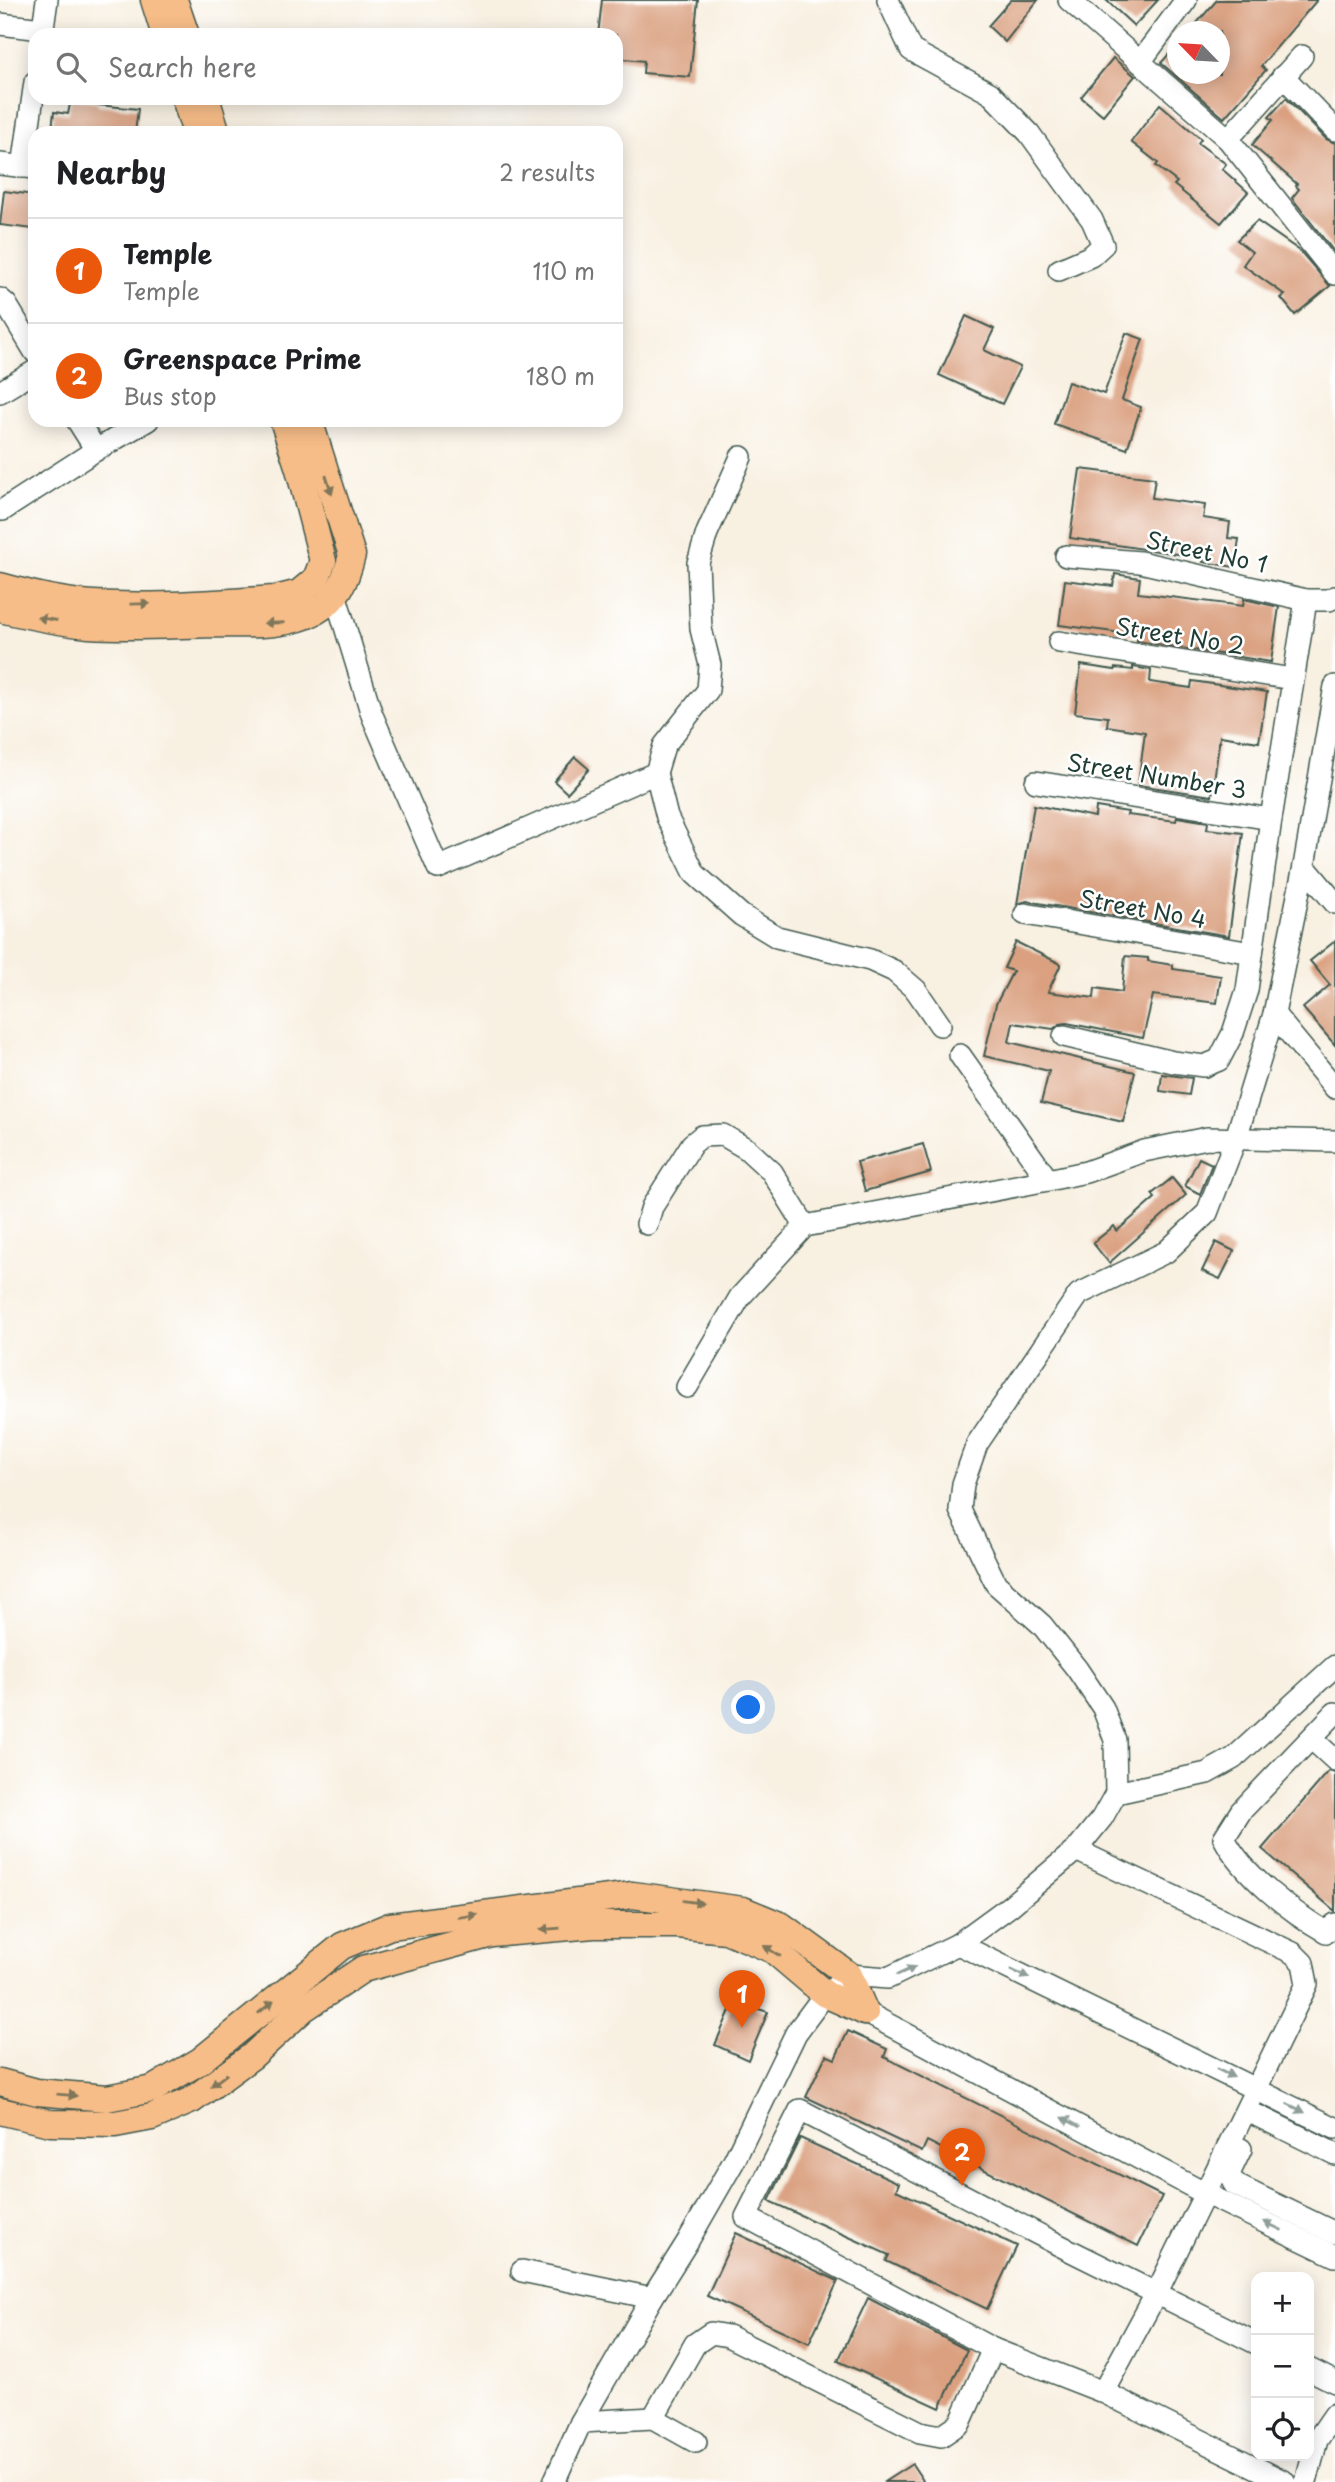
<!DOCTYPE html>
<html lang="en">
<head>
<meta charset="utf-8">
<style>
  body { margin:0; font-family:"Playpen Sans",sans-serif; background:#f6f6f6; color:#202124 }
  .controls { position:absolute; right:21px; bottom:21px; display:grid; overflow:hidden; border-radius:14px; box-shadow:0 4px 18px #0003 }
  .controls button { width:63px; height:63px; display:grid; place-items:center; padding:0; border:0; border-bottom:2px solid #e0e0e0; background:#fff; color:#202124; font:35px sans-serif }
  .compass { position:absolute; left:1167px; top:21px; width:63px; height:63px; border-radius:50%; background:#fff; box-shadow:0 4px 18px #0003; rotate:295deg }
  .you { position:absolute; left:749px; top:1708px; width:24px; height:24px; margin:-18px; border:5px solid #fff; border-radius:50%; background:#1a73e8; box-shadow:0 0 0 10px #1a73e833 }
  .badge { display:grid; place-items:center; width:46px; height:46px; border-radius:50%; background:#ea580c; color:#fff; font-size:23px; font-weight:700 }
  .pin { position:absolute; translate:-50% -58px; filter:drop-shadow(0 2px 4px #0008) }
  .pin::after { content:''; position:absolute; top:37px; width:24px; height:21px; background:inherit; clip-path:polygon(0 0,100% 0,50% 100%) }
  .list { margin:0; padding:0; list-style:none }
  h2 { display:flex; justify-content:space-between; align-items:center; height:91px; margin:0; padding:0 28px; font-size:30px }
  h2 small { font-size:23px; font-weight:400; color:#757577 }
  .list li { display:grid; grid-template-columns:46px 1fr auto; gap:21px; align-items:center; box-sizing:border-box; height:105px; padding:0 28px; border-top:2px solid #e0e0e0 }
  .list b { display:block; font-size:26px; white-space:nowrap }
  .list p { margin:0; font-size:23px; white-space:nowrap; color:#757577 }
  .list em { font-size:23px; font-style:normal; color:#757577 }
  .icon { flex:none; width:38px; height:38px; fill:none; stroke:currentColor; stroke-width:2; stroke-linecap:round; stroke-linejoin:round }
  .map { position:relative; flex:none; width:1335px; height:2482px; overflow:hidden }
  .search { position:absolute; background:#fff; box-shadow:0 4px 18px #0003; left:28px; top:28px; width:595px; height:77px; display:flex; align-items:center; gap:18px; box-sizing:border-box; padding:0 24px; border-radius:21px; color:#757577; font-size:26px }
  .panel { position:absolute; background:#fff; box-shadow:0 4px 18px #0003; left:28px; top:126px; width:595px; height:301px; border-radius:21px }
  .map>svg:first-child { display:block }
  .building { fill:#daa080 }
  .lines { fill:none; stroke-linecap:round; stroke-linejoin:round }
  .minor-casing { stroke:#40584e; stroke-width:24 }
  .major-casing { stroke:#40584e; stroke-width:29 }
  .minor { stroke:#fff; stroke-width:21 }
  .major { stroke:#f7bd88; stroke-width:26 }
  .oneway { fill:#80775a }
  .oneway2 { fill:#8f9e9a }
  .labels { text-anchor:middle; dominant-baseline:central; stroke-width:5; stroke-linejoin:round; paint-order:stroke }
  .street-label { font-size:23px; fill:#1f3d34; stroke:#fff }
</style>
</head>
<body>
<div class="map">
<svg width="1335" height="2482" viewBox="0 0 1335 2482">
  <rect width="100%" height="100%" fill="#fff"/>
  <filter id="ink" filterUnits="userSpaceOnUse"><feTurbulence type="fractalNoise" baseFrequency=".0143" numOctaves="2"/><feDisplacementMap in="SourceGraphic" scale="14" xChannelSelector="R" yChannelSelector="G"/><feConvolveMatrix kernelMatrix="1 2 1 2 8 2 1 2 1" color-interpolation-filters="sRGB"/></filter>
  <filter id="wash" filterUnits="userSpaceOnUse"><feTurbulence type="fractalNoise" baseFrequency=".00686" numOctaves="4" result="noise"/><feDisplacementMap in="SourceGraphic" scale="28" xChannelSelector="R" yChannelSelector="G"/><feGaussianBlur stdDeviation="1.57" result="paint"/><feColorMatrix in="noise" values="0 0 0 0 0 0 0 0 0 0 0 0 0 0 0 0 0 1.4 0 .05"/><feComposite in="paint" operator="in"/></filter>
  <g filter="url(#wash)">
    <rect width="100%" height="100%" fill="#f8f0e1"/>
    <g id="blocks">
      <g class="building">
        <path d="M602,0H698L690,77L643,73L644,61L616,58V35H598Z"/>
        <path d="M1011,0H1038L1005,42L988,26Z"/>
        <path d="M1106,0H1158L1134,26Z"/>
        <path d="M1217,0H1317L1261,66L1266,70L1224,118L1161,63L1178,44V74H1220V32H1189Z"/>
        <path d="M1113,58L1135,76L1103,115L1081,97Z"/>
        <path d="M1286,98L1326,139L1335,143V253L1292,198L1299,189L1296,186L1297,184L1252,145L1273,120L1269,117Z"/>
        <path d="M71,99L98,102L97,105L138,109L135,133H85L52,129L54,112L68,114Z"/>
        <path d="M1160,104L1201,139L1198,143L1226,164L1222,169L1248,192L1221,223L1174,185L1177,182L1156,166L1158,163L1131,142Z"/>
        <path d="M4,191L35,195L33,229L0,225Z"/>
        <path d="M1257,221L1300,251L1330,286L1295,315L1281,298L1285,295L1243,265L1252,252L1237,240Z"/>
        <path d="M966,316L994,329L984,350L1020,367L1002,404L939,375Z"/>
        <path d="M1126,333L1143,339L1122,400L1141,407L1127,449L1054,424L1068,382L1104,394Z"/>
        <path d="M1080,469L1155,478L1152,498L1205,505L1203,518L1230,522L1228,538L1239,539L1235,567L1203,562L1204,558L1070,538Z"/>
        <path d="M1115,574L1140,578L1138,593L1243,606L1244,599L1279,607L1271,662L1137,641L1138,635L1059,625L1065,580L1113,586Z"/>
        <path d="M1081,665L1115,670V668L1133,670V667L1151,670L1150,682L1191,688L1192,681L1267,692L1259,742L1220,736L1212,796L1138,785L1145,732L1107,726L1108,717L1075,713Z"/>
        <path d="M575,757L589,769L567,793L554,781Z"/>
        <path d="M1034,805L1095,817L1096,807L1128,812L1127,815L1176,821L1177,817L1208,822L1207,829L1243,833L1229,936L1027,901L1017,904Z"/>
        <path d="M1335,941V1045L1303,1008L1330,985L1310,961Z"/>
        <path d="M1016,942L1061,964L1048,992L1094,998L1095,988L1122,992L1125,956L1148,958V961L1173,965V969L1221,976L1217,1003L1153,995L1143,1038L1067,1023L1060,1024L1053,1029L1013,1023L1009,1042L1135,1072L1123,1122L1041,1103L1049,1071L984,1056L996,1004L1013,971L1004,968Z"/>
        <path d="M1162,1074L1192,1078L1189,1095L1160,1091Z"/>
        <path d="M923,1144L931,1172L865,1191L857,1162Z"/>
        <path d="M1199,1158L1212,1164L1200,1194L1185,1186Z"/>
        <path d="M1172,1178L1186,1195L1109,1263L1093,1243L1114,1226L1117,1231L1155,1198L1152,1194Z"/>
        <path d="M1216,1242L1234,1251L1220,1279L1202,1271Z"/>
        <path d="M1329,1771L1335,1773V1911L1262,1849Z"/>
        <path d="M734,2001L768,2012L748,2060L715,2045Z"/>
        <path d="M848,2031L887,2049L884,2057L1162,2196L1138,2246L927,2141L922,2152L806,2097L826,2055L835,2059Z"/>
        <path d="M800,2138L899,2183L896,2190L1017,2246L987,2309L886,2261L889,2255L769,2201Z"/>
        <path d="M736,2233L838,2281L809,2343L707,2296Z"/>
        <path d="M868,2298L967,2350L940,2408L838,2361Z"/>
        <path d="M912,2464L924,2482H884Z"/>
      </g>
    </g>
  </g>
  <g filter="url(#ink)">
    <use href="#blocks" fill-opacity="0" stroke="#40584e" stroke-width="2"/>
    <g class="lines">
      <defs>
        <g id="minor">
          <path d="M888,0L911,50L990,93L1029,133L1092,220L1103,245L1091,256L1059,270"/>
          <path d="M1069,0L1228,139L1335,274"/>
          <path d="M0,24L42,29"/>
          <path d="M42,35L47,0"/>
          <path d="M1140,62L1186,0"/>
          <path d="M1283,76L1335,130"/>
          <path d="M1228,139L1302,56"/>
          <path d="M0,164L35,168"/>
          <path d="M23,167L35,82"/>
          <path d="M0,299L6,304L35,352"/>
          <path d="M0,392L35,371"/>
          <path d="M77,420L96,450"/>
          <path d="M3,510L96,450L148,420"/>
          <path d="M1066,556L1140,562L1306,600H1329L1335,597"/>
          <path d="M336,597L372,715L438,868L656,773L667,817L695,874L741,915L777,937L870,960L894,971L916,990L940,1025"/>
          <path d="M1059,642L1292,679"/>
          <path d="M656,773L664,746L708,690L710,665L701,629L698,563L707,533L741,457"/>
          <path d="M1036,782L1271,819"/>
          <path d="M1304,866L1335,903"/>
          <path d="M1025,914L1252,953"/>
          <path d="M1274,1014L1335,1088"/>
          <path d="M1064,1036L1173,1062L1204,1066L1219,1060L1233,1033L1247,990L1271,819L1306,600"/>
          <path d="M960,1055L1048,1180L1086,1172L1144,1151L1207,1138L1335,1141"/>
          <path d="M647,1224L652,1207L692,1144L702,1136L723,1135L747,1149L772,1172L805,1226"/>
          <path d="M687,1387L740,1297L805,1226L1048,1180"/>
          <path d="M1335,1713L1241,1811L1224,1838C1243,1875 1290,1911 1326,1932L1335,1924"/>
          <path d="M1312,1739L1335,1760"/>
          <path d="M1116,1793L1207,1773L1234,1758L1335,1666"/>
          <path d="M958,1944L1335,2128"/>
          <path d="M865,2012L1204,2193L1335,2256"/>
          <path d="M1258,2116L1335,2154"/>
          <path d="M1241,2149L1229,2174L1234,2184L1335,2233"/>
          <path d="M522,2271L652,2298L688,2241L734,2161L796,2033L825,1994L849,1975L888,1978L958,1944L1010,1906L1076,1850L1102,1818L1116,1793L1115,1740L1103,1708L1077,1669L1042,1625L996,1584L960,1510L963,1484L977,1444L1079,1294L1166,1252L1207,1213L1236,1138L1274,1014L1304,866L1335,686"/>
          <path d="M993,2349L746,2217L800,2110L1059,2245L1256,2343"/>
          <path d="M1309,2369L1335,2382"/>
          <path d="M1103,2392L1285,2482"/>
          <path d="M653,2418L695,2344L711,2333L728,2336L920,2432L941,2436L960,2423L993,2349L1103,2392L1156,2294L1307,1984L1303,1963L1293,1953L1076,1850"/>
          <path d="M581,2422L653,2418L696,2442"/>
          <path d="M554,2482L581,2422L652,2298"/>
          <path d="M1306,2482L1317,2440L1335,2414"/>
        </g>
        <g id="major">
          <path d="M154,0L165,35"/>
          <path d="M174,0L186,35"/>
          <path d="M185,98L196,133"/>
          <path d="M206,98L217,133"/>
          <path d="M0,586C26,593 52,600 80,603C144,609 211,603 275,599L299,593L316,579L323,561L299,469L283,420"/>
          <path d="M0,609C30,616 59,622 89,625C130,628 171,625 212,624C246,624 286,628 316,611C339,598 346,579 352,555L309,420"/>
          <path d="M0,2082L37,2092L107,2098L153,2089L200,2061L342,1946L390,1926L633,1895L743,1910L782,1926L849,1975L865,2012"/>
          <path d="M0,2111L50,2123L115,2124L152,2117L192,2100L252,2056L303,2009L363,1969L492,1934L594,1925H677L726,1930L773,1950L825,1994L865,2012"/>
        </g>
      </defs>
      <use href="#minor" class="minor-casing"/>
      <use href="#major" class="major-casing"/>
      <use href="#minor" class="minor"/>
      <use href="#major" class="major"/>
    </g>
    <defs><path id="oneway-solid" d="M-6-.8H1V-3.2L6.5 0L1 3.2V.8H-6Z" transform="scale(1.75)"/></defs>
    <g class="oneway">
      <use href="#oneway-solid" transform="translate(329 485) rotate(72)"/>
      <use href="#oneway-solid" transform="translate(140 604) rotate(-1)"/>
      <use href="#oneway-solid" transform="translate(47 619) rotate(-171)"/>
      <use href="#oneway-solid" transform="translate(274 623) rotate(178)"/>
      <use href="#oneway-solid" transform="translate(693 1902) rotate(8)"/>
      <use href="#oneway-solid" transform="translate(468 1916) rotate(-7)"/>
      <use href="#oneway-solid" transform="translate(550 1929) rotate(175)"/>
      <use href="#oneway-solid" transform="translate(772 1951) rotate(-148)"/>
      <use href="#oneway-solid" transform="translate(266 2007) rotate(-39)"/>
      <use href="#oneway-solid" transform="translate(219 2080) rotate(143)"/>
      <use href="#oneway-solid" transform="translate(67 2095) rotate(5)"/>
    </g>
    <g class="oneway2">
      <use href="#oneway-solid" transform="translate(906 1971) rotate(-24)"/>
      <use href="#oneway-solid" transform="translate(1020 1974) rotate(25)"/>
      <use href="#oneway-solid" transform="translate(1225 2073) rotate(26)"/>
      <use href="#oneway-solid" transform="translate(1296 2108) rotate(27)"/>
      <use href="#oneway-solid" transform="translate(1071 2122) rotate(-152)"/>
      <use href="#oneway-solid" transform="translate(1273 2226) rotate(-154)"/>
    </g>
  </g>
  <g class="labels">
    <g class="street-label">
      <text transform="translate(1207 551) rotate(12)">Street No 1</text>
      <text transform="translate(1180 635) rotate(9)">Street No 2</text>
      <text transform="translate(1157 775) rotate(9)">Street Number 3</text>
      <text transform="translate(1143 908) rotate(10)">Street No 4</text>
    </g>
  </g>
</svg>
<div class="controls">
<button>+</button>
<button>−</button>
<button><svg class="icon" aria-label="locate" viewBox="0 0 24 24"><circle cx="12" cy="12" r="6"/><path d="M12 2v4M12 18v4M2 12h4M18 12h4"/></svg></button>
</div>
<svg class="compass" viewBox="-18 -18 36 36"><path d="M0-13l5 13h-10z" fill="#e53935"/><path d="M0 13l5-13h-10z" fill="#757577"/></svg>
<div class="you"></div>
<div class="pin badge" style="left:742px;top:2028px">1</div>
<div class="pin badge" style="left:962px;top:2186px">2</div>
<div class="search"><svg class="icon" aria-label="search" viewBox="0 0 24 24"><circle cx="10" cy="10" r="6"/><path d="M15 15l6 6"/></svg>Search here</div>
<section class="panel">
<h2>Nearby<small>2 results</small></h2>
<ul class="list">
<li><span class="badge">1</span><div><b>Temple</b><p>Temple</p></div><em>110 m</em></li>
<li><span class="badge">2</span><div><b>Greenspace Prime</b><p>Bus stop</p></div><em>180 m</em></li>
</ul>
</section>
</div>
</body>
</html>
